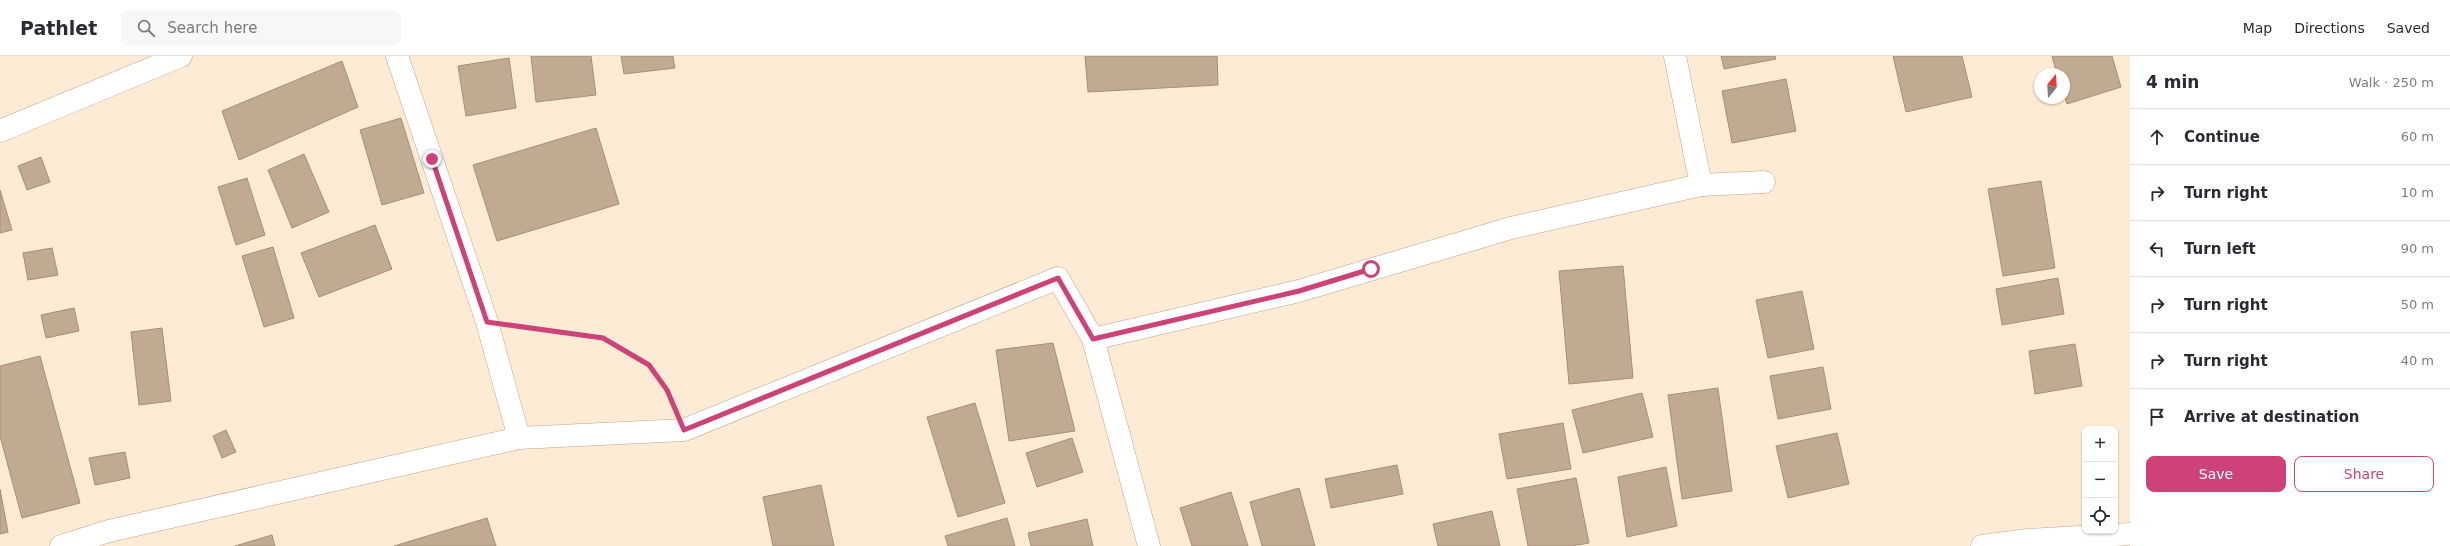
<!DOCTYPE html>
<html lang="en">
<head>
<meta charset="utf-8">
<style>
  body { margin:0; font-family:"DejaVu Sans",sans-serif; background:#f7f7f7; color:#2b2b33 }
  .controls { position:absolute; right:12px; bottom:12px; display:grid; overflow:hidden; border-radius:8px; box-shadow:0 1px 3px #0004 }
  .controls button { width:36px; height:36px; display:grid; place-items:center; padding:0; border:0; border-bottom:1px solid #e1e1e2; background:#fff; color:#2b2b33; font:20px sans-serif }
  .compass { position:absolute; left:2034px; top:12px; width:36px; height:36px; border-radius:50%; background:#fff; box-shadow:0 1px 3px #0004; rotate:18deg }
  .stop { position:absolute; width:12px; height:12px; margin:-9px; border:3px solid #cd4278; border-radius:50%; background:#fff }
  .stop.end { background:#cd4278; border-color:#fff; box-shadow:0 1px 4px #0008 }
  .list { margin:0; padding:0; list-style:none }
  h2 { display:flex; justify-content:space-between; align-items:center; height:52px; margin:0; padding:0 16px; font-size:17px }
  h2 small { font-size:13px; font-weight:400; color:#7c7c81 }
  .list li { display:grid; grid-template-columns:26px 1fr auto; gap:12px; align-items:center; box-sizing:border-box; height:56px; padding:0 16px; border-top:1px solid #e1e1e2 }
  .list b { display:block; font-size:15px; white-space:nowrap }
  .list em { font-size:13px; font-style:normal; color:#7c7c81 }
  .actions { display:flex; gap:8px; padding:12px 16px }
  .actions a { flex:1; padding:9px 0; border:1px solid #cd4278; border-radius:8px; text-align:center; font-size:14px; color:#cd4278 }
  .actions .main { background:#cd4278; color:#fff }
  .icon { flex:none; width:22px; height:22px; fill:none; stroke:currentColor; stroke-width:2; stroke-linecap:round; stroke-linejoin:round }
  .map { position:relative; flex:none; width:2130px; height:490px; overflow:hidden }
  header { display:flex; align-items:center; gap:24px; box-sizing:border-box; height:56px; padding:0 20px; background:#fff; border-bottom:1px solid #e1e1e2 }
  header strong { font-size:19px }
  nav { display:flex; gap:22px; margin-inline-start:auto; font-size:14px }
  .search { width:280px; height:36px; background:#f7f7f7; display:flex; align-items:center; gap:10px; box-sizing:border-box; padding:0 14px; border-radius:8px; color:#7c7c81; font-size:15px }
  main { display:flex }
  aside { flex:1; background:#fff }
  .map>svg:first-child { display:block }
  .building { fill:#c0aa92; stroke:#a58f77 }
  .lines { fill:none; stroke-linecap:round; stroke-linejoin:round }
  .street-casing { stroke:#bba58d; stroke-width:23 }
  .path { stroke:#afa190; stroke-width:2.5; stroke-dasharray:2 2; stroke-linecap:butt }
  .street { stroke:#fff; stroke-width:22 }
  .route { stroke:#cd4278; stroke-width:5 }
</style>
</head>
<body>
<header>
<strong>Pathlet</strong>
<div class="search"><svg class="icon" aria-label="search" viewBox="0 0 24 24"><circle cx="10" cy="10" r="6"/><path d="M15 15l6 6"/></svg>Search here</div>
<nav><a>Map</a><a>Directions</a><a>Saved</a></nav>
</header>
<main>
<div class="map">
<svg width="2130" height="490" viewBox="0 0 2130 490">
  <rect width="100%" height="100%" fill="#fdebd6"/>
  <g class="building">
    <path d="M531,0H591L596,39L536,46Z"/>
    <path d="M621,0H673L675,12L624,18Z"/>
    <path d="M1085,0H1217L1218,29L1088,36Z"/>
    <path d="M1721,0H1775L1776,3L1724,13Z"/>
    <path d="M1893,0H1962L1972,41L1906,56Z"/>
    <path d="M2052,0H2112L2121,31L2067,48L2064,39V18H2057Z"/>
    <path d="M509,2L516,52L466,60L458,10Z"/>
    <path d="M342,5L358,51L239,104L222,55Z"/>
    <path d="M1786,23L1796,75L1732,87L1722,35Z"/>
    <path d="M401,62L424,137L382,149L360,74Z"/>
    <path d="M596,72L619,148L497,185L473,109Z"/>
    <path d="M304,98L329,156L292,172L268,114Z"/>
    <path d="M41,101L50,126L27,134L18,110Z"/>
    <path d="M247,122L265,179L236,189L218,131Z"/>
    <path d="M2041,125L2055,212L2003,220L1988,133Z"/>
    <path d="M0,134L12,174L0,177Z"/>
    <path d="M375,169L392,213L319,241L301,197Z"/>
    <path d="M273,191L294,262L264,271L242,200Z"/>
    <path d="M52,192L58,219L28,224L23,197Z"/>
    <path d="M1623,210L1633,322L1569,328L1559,215Z"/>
    <path d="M2058,222L2064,258L2002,269L1996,233Z"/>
    <path d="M1802,235L1814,293L1768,302L1756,244Z"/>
    <path d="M74,252L79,275L46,282L41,259Z"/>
    <path d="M162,272L171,345L139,349L131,276Z"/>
    <path d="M1053,287L1075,375L1009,385L996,294Z"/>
    <path d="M2075,288L2082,330L2035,338L2029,295Z"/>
    <path d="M40,300L80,447L22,462L0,380V310Z"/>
    <path d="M1823,311L1831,353L1778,363L1770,320Z"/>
    <path d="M1718,332L1732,435L1682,443L1668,339Z"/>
    <path d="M1642,337L1653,381L1583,397L1572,354Z"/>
    <path d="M975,347L1005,447L958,461L927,361Z"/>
    <path d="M1563,367L1571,413L1507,423L1499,378Z"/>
    <path d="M226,374L236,396L222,402L213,380Z"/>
    <path d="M1837,377L1849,428L1788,442L1776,390Z"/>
    <path d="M1072,382L1083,416L1037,431L1026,397Z"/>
    <path d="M125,396L130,422L95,429L89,402Z"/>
    <path d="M1397,409L1403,438L1331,452L1325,423Z"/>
    <path d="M1666,411L1677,470L1627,481L1618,421Z"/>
    <path d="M1576,422L1589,487L1572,490H1528L1517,433Z"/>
    <path d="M821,429L834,490H773L763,441Z"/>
    <path d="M1299,432L1315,490H1262L1250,446Z"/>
    <path d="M0,433L8,476L0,478Z"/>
    <path d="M1231,436L1248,490H1192L1180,452Z"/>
    <path d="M1492,455L1500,490H1438L1433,468Z"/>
    <path d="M487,462L496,490H394Z"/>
    <path d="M1007,462L1015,490H948L945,480Z"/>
    <path d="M1087,463L1093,490H1031L1028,477Z"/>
    <path d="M272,479L275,490H235Z"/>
  </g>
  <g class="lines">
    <defs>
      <g id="street">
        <path d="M397,0L487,266L519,382"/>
        <path d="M1675,0L1701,129"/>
        <path d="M0,75L181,0"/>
        <path d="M1093,283L1299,235L1511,172L1701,129L1764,126"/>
        <path d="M61,490L109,475L519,382L684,374L1058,222L1093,283L1149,490"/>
        <path d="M1982,490L2028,484L2130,478"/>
      </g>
    </defs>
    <use href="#street" class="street-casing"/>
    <path class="path" d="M517,270L603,282L649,309L667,334L672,347"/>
    <use href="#street" class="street"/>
  </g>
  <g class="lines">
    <path class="route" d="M432,103L487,266L603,282L649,309L667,334L684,374L1058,222L1093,283L1299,235L1371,213"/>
  </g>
</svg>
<div class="controls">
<button>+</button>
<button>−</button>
<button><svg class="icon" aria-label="locate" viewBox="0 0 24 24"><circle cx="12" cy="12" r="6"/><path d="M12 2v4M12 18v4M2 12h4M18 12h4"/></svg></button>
</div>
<svg class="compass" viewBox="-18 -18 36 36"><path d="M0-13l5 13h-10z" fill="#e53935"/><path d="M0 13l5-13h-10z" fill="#7c7c81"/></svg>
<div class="stop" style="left:1371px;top:213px"></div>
<div class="stop end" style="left:432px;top:103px"></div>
</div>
<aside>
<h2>4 min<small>Walk · 250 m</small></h2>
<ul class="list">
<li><svg class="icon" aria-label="ahead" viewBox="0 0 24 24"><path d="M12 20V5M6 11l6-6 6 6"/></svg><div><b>Continue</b></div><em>60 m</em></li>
<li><svg class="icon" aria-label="right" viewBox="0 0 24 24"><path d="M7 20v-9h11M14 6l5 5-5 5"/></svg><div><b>Turn right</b></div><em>10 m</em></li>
<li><svg class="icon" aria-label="left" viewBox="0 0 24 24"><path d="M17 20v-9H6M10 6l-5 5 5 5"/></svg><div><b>Turn left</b></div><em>90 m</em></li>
<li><svg class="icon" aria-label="right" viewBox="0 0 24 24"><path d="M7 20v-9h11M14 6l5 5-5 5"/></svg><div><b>Turn right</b></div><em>50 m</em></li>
<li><svg class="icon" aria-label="right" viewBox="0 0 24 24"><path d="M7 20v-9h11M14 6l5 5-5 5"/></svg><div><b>Turn right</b></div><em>40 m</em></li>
<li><svg class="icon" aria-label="arrive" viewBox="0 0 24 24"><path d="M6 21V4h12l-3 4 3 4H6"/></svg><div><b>Arrive at destination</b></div></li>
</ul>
<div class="actions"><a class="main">Save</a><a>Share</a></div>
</aside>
</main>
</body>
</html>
